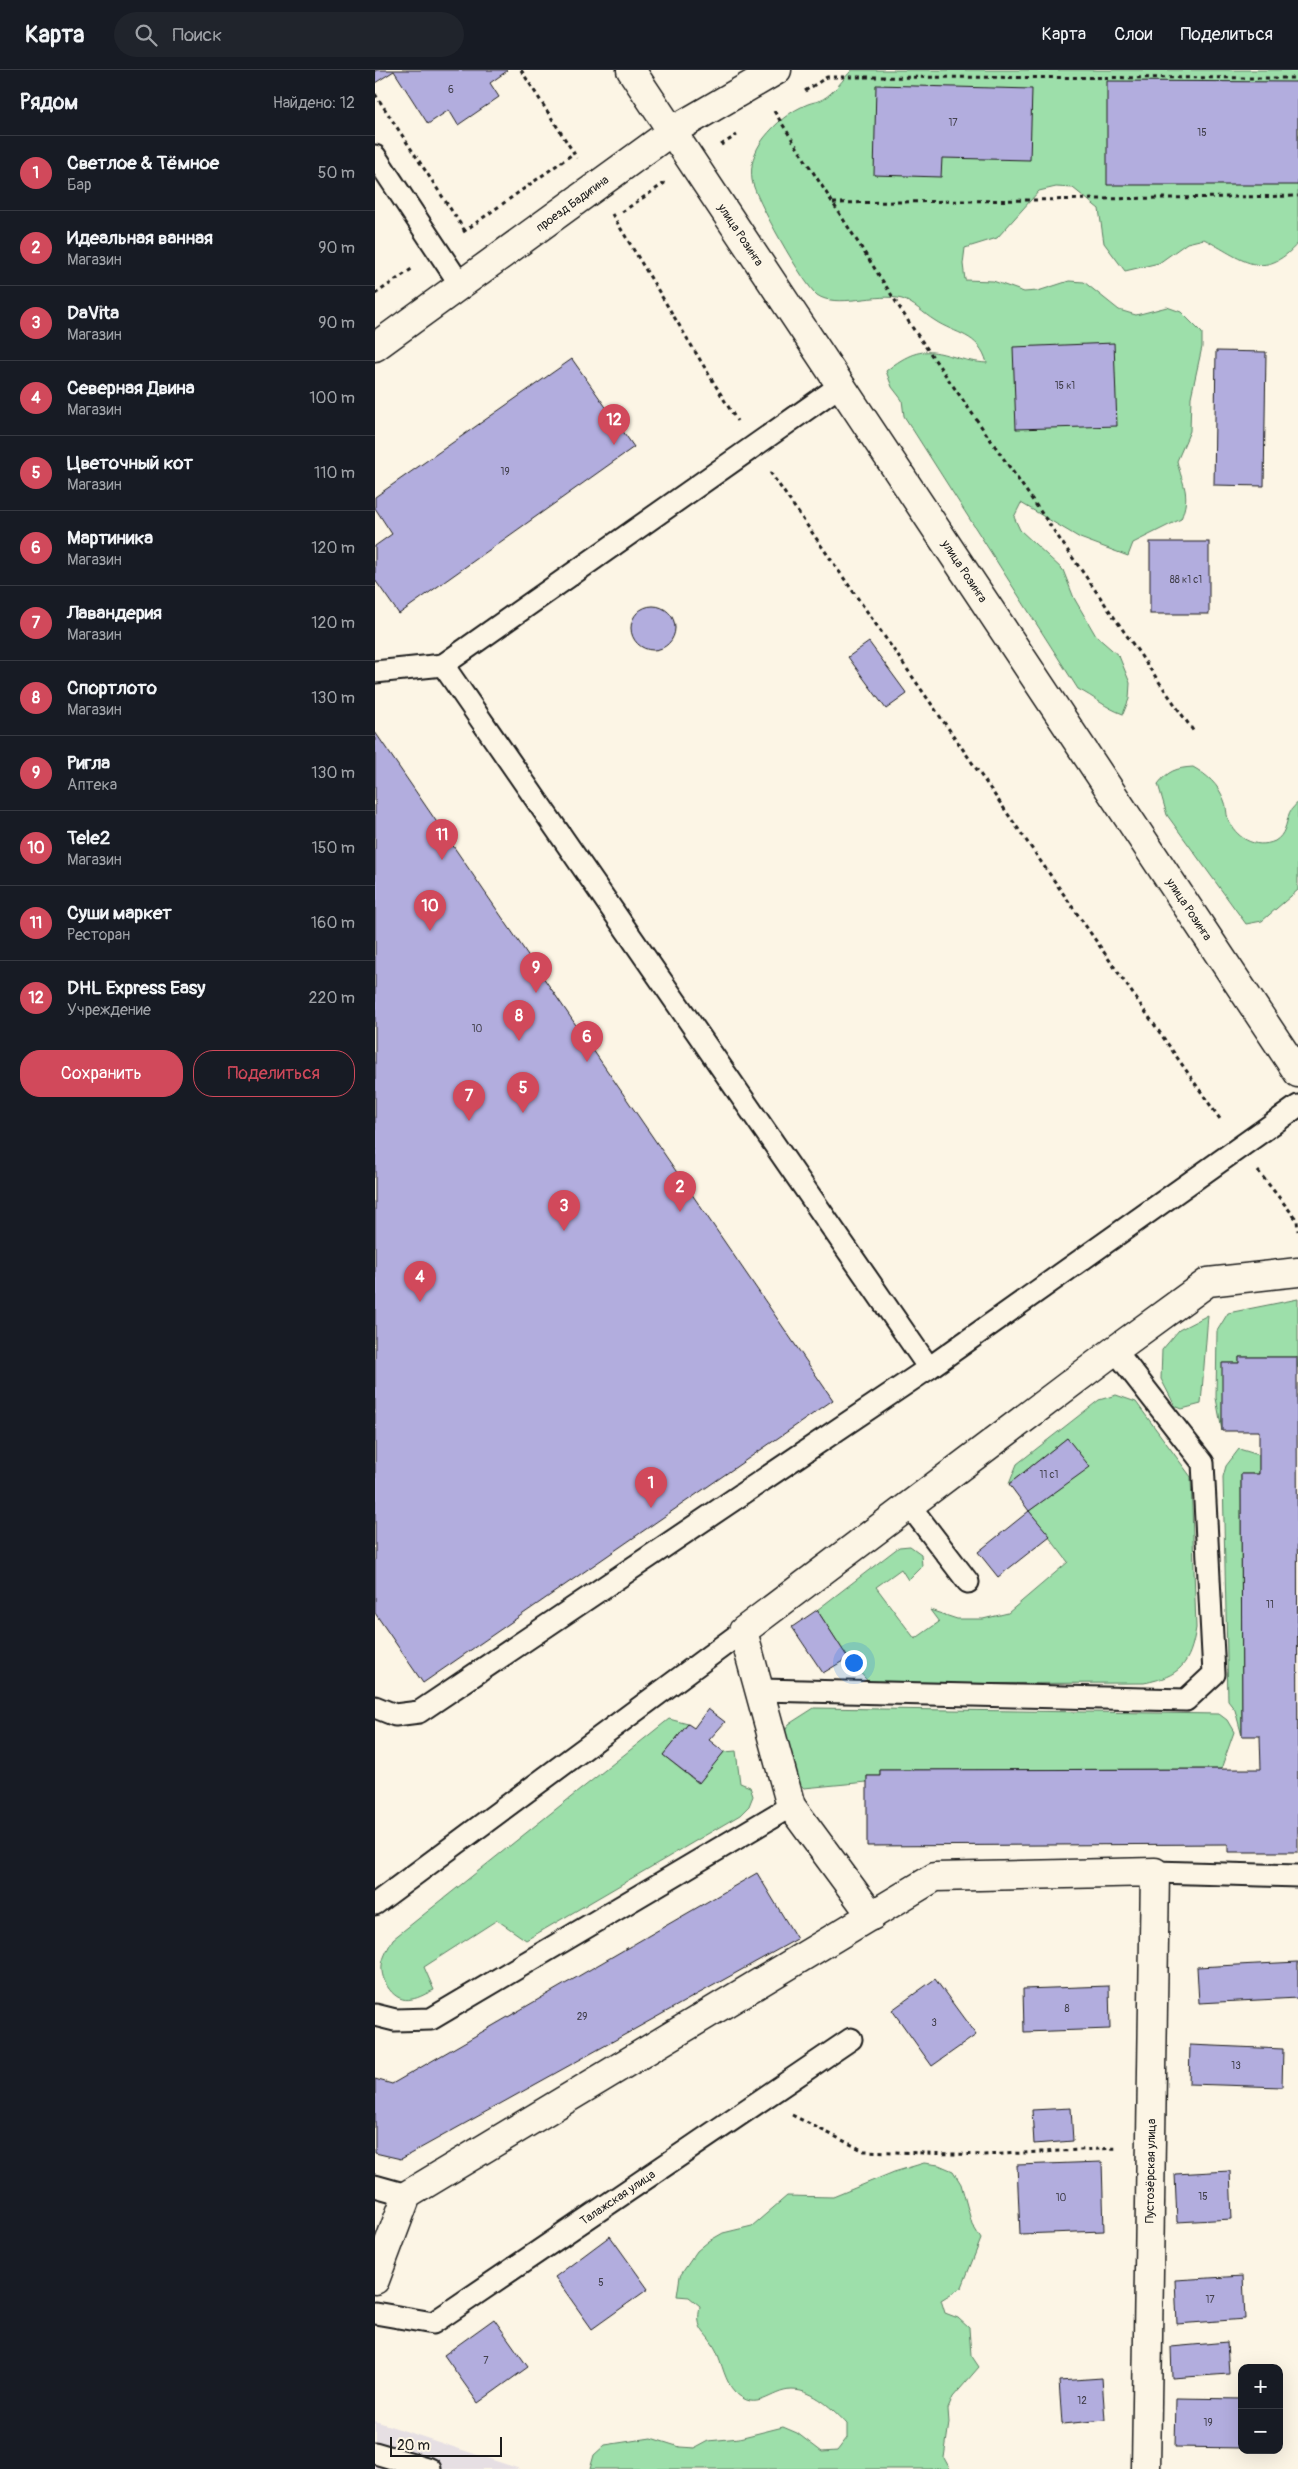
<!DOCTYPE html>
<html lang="ru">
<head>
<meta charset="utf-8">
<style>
  body { margin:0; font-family:Pangolin,sans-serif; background:#20242c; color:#f1f3f6 }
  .controls { position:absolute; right:15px; bottom:15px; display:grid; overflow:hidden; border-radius:10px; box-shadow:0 5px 20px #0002 }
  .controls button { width:45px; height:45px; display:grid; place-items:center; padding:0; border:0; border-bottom:1px solid #363941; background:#171b24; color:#f1f3f6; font:25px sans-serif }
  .scale { position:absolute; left:15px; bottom:12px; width:112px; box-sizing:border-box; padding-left:5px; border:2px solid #1c1c1c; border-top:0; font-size:14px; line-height:18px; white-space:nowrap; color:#1c1c1c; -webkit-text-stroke:4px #fcf5e5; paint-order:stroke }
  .you { position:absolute; left:478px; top:1592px; width:18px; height:18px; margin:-12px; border:4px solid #fff; border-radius:50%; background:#1a73e8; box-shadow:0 0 0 8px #1a73e833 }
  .badge { display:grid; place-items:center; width:32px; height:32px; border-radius:50%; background:#d1495b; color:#fff; font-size:16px; font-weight:700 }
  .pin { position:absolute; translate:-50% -41px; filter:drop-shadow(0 1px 2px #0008) }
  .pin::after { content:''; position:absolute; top:26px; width:18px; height:15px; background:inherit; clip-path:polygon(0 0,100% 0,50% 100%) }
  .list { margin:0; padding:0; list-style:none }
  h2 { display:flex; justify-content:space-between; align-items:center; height:65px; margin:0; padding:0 20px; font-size:21px }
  h2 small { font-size:16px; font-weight:400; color:#9ea1a6 }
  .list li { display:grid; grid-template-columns:32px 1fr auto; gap:15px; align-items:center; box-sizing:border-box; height:75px; padding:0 20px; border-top:1px solid #363941 }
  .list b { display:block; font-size:19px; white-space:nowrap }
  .list p { margin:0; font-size:16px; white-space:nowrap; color:#9ea1a6 }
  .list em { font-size:16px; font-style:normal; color:#9ea1a6 }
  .actions { display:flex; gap:10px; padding:15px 20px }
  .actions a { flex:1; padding:11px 0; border:1px solid #d1495b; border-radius:20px; text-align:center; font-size:18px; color:#d1495b }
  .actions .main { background:#d1495b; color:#fff }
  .icon { flex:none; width:28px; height:28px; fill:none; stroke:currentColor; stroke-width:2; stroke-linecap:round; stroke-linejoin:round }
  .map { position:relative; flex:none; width:923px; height:2399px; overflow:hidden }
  header { display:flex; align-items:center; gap:30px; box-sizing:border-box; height:70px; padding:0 25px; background:#171b24; border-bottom:1px solid #363941 }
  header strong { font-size:24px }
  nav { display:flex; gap:28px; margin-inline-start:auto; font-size:18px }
  .search { width:350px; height:45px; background:#20242c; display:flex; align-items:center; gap:12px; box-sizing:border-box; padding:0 18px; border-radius:28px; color:#9ea1a6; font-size:19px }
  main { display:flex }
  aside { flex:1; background:#171b24 }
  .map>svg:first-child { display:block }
  .built { fill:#e6dfe3 }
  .green { fill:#9ddfaa; stroke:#5c7e63 }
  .building { fill:#b2adde; stroke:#1c1c1c }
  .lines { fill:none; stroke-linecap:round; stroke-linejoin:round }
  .lane-casing { stroke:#1c1c1c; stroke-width:25 }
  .street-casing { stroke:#1c1c1c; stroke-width:31 }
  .secondary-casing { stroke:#1c1c1c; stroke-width:31 }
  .path { stroke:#1c1c1c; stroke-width:3; stroke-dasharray:4 4; stroke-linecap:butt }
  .lane { stroke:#fcf5e5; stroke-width:21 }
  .street { stroke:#fcf5e5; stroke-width:28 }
  .secondary { stroke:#fcf5e5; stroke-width:28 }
  .labels { text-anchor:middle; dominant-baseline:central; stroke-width:4; stroke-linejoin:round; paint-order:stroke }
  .number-label { font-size:10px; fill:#42404c }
  .street-label { font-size:12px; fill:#1c1c1c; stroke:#fcf5e5 }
</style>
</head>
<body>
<header>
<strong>Карта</strong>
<div class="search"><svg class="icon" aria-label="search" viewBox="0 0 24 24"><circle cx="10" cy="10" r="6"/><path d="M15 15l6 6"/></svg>Поиск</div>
<nav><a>Карта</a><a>Слои</a><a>Поделиться</a></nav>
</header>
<main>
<aside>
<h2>Рядом<small>Найдено: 12</small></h2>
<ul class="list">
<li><span class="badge">1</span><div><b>Светлое &amp; Тёмное</b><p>Бар</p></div><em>50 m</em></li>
<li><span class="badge">2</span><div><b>Идеальная ванная</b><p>Магазин</p></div><em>90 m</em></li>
<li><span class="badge">3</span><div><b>DaVita</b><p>Магазин</p></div><em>90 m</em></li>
<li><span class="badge">4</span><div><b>Северная Двина</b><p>Магазин</p></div><em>100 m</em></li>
<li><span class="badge">5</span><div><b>Цветочный кот</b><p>Магазин</p></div><em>110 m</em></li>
<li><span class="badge">6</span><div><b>Мартиника</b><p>Магазин</p></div><em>120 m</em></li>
<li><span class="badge">7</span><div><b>Лавандерия</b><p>Магазин</p></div><em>120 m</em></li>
<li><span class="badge">8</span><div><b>Спортлото</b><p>Магазин</p></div><em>130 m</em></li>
<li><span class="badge">9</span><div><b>Ригла</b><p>Аптека</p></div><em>130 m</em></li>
<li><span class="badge">10</span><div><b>Tele2</b><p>Магазин</p></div><em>150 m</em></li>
<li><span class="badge">11</span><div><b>Суши маркет</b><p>Ресторан</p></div><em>160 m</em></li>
<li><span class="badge">12</span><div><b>DHL Express Easy</b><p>Учреждение</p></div><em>220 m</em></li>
</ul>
<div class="actions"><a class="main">Сохранить</a><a>Поделиться</a></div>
</aside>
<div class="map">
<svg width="923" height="2399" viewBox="0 0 923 2399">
  <rect width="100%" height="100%" fill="#fcf5e5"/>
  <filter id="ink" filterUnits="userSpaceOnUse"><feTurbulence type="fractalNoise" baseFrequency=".02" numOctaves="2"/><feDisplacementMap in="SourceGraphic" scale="10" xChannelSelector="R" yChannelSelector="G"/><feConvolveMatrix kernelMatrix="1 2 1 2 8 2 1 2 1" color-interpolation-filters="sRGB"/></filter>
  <g filter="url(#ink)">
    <path class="built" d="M0,2351L145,2399H0Z"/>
    <g class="green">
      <path d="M477,0H923V173C888,213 867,189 829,169L812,173L784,193L750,201L729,173L724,139L698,118L681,117L664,121L622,168L590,178L588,194L590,210L618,211L649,222L663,221L694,211L709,212L744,240L761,245L792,237L806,242L827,263V277L816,327L815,361L802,391C808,417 816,423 806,449L758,473L753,486L705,468L646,433L639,447L645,460L688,500L699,528L721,566L744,586L755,613L754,629L748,644C731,638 719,627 703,619L529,346L527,330L517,317L511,301C555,265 566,290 612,293C604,263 581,265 559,250C549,244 539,233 527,229C503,222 461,239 442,225C429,215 379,127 377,110C375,95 379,81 389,68C401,53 415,41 433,34C438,32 443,32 448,29C459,23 468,9 477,0Z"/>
      <path d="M818,697C832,705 843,714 849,730C852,736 851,743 853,749C860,767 880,780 900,771C910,765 911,754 914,744C915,740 920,736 923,732V820L887,851L871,854L792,745L783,714C793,701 801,698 818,697Z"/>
      <path d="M923,1229V1298L921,1287H864V1293H848L847,1361L841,1328L842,1261L853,1243Z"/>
      <path d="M833,1245L826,1334L807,1339L800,1336L786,1309L787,1280L804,1260Z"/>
      <path d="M741,1325L761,1332L816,1407L821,1558C815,1595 805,1606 769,1613L495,1614L473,1588L442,1540L524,1477L535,1476L546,1484L547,1496L533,1510L526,1499L501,1517L540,1569L564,1552L555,1540L582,1549H608L633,1543L693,1492L654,1441L714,1397L692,1368L634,1414L642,1394L724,1330Z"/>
      <path d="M864,1379L884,1385V1404H866L867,1666L860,1640L853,1631L848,1407L851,1396Z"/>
      <path d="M439,1638L844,1644L852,1650L859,1662L846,1699L505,1700V1706H492V1712L429,1718L419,1710L409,1663L414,1654Z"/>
      <path d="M294,1649L313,1654L288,1685L323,1713L349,1682L361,1681L365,1713L375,1717L378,1726L374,1736L365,1745L151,1870L122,1850L49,1897L59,1920C52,1923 44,1928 37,1929C19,1934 5,1910 7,1895C8,1886 14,1877 18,1869Z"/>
      <path d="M549,2093L564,2095L578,2101L586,2114L597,2154L606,2169L587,2217L566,2230L570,2243L583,2248L594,2258L596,2285L604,2297L578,2327L573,2339L574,2353L569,2388L575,2399H215L219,2385L230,2375L276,2368L305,2377L320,2378L333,2371L364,2368L408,2357L422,2363L447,2382L462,2381L472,2368V2354C459,2340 439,2320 417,2320C395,2320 382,2344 360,2322C350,2312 347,2293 341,2280C330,2259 320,2262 325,2236L314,2227L302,2226L305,2206L322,2181L334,2171L348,2163L377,2156L412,2126L458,2127L519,2102Z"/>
    </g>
    <g class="building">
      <path d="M0,0H131L132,1L115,13L124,27L83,55L74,40L53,54L19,1L0,13Z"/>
      <path d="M732,11L923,12V115H732Z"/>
      <path d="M501,15L657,19L655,90L567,88L566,107L499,105Z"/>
      <path d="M739,273L742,356L641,359L638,277Z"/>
      <path d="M841,281L891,282L889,416L839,415Z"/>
      <path d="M197,289L259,377L24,544L0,510V476L17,464L0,438V427Z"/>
      <rect x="775" y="472" width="59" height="72"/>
      <circle cx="278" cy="558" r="22"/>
      <path d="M494,572L532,624L511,639L473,587Z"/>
      <path d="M0,662L458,1330L48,1613L0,1543Z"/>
      <path d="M864,1287H922L923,1782H853V1774L492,1776V1706H505V1700L886,1699L885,1666H867L866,1404H884V1361H847V1293H864Z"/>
      <path d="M692,1368L715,1397L654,1441L634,1414Z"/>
      <path d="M654,1441L675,1466L623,1507L603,1482Z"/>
      <path d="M442,1540L473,1588L448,1603L417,1557Z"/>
      <path d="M333,1639L350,1652L334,1670L349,1682L324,1713L288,1685L313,1654L319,1658Z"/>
      <path d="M382,1803L422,1869L26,2089L0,2083V2009L17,2014Z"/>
      <path d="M923,1892V1928L824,1933L822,1897Z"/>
      <path d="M560,1909L601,1965L557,1996L517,1940Z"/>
      <path d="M734,1916L735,1959L649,1962L648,1919Z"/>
      <path d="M815,1975L908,1979L907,2017L814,2014Z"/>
      <path d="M696,2038L698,2071L659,2074L657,2040Z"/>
      <path d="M727,2092L729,2161L645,2164L642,2095Z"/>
      <path d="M855,2101L857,2149L802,2152L800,2104Z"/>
      <path d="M235,2166L273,2219L217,2259L180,2207Z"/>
      <path d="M868,2206L870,2249L802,2254L800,2210Z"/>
      <path d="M119,2249L153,2297L103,2333L69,2285Z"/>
      <path d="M852,2272L854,2304L797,2308L796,2277Z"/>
      <path d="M727,2308L730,2350L687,2354L684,2311Z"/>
      <path d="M801,2328L867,2329V2378L800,2377Z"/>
    </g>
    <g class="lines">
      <defs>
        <g id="lane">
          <path d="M0,86L85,214"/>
          <path d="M466,315L68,595L554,1298L923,1036"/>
          <path d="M0,602L68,595"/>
          <path d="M534,1435L593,1512"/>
          <path d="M386,1620L811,1630L839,1604L828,1393L740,1280"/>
          <path d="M0,1637L20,1645L44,1642L554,1298"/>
          <path d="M780,1802L923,1806"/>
          <path d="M0,1834L368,1561"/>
          <path d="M0,1945L20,1950L56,1949L416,1736"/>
          <path d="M0,2116L32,2125"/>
          <path id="s1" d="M0,2243L58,2253L476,1969"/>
          <path d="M0,2383L55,2399"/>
        </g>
        <g id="street">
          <path id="s2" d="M0,277L297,61L402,0"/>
          <path d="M497,1846L416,1736L368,1561L740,1280L833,1212L923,1202"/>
          <path d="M0,2210L32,2125L560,1807L780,1802L771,2399"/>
        </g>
        <g id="secondary">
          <path id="s3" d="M256,0L923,1003"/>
        </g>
      </defs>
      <use href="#lane" class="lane-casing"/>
      <use href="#street" class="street-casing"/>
      <use href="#secondary" class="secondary-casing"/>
      <g class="path">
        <path d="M146,0L202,88"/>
        <path d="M430,21L452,7L923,8"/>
        <path d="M0,24L90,161"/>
        <path d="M399,41L537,257L819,662"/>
        <path d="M346,75L362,65"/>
        <path d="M458,133L923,126"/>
        <path d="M247,142L291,112"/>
        <path d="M237,144L362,351"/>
        <path d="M88,162L199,83"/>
        <path d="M0,224L38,198"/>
        <path d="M395,402L847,1052"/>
        <path d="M883,1101L922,1150L923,1161"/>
        <path d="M417,2045L489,2081L609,2085L743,2078"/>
      </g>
      <use href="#lane" class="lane"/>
      <use href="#street" class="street"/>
      <use href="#secondary" class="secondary"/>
    </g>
  </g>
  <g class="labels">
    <g class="number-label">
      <text x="76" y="20">6</text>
      <text x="578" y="53">17</text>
      <text x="827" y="63">15</text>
      <text x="690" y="316">15 к1</text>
      <text x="130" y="402">19</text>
      <text x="811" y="510">88 к1 с1</text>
      <text x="102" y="959">10</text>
      <text x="674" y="1405">11 с1</text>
      <text x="895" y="1535">11</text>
      <text x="692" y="1939">8</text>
      <text x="207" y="1947">29</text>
      <text x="559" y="1953">3</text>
      <text x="861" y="1996">13</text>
      <text x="828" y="2127">15</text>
      <text x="686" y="2128">10</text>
      <text x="226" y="2213">5</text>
      <text x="835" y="2230">17</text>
      <text x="111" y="2291">7</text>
      <text x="707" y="2331">12</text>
      <text x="833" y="2353">19</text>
    </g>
    <g class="street-label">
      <text stroke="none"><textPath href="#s2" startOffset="244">проезд Бадигина</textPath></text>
      <text stroke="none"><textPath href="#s3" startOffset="198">улица Розинга</textPath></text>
      <text stroke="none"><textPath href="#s3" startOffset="602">улица Розинга</textPath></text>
      <text stroke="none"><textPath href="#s3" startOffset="1008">улица Розинга</textPath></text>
      <text transform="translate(776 2101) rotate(-89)">Пустозёрская улица</text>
      <text stroke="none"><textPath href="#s1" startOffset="282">Талажская улица</textPath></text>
    </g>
  </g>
</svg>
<div class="controls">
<button>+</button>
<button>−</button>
</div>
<div class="scale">20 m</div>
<div class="you"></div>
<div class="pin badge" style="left:276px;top:1438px">1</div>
<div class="pin badge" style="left:305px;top:1142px">2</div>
<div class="pin badge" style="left:189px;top:1161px">3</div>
<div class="pin badge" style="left:45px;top:1232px">4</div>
<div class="pin badge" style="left:148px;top:1043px">5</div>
<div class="pin badge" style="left:212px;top:992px">6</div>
<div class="pin badge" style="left:94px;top:1051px">7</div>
<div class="pin badge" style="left:144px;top:971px">8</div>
<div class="pin badge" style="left:161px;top:923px">9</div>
<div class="pin badge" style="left:55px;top:861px">10</div>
<div class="pin badge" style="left:67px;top:790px">11</div>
<div class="pin badge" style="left:239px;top:375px">12</div>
</div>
</main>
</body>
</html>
